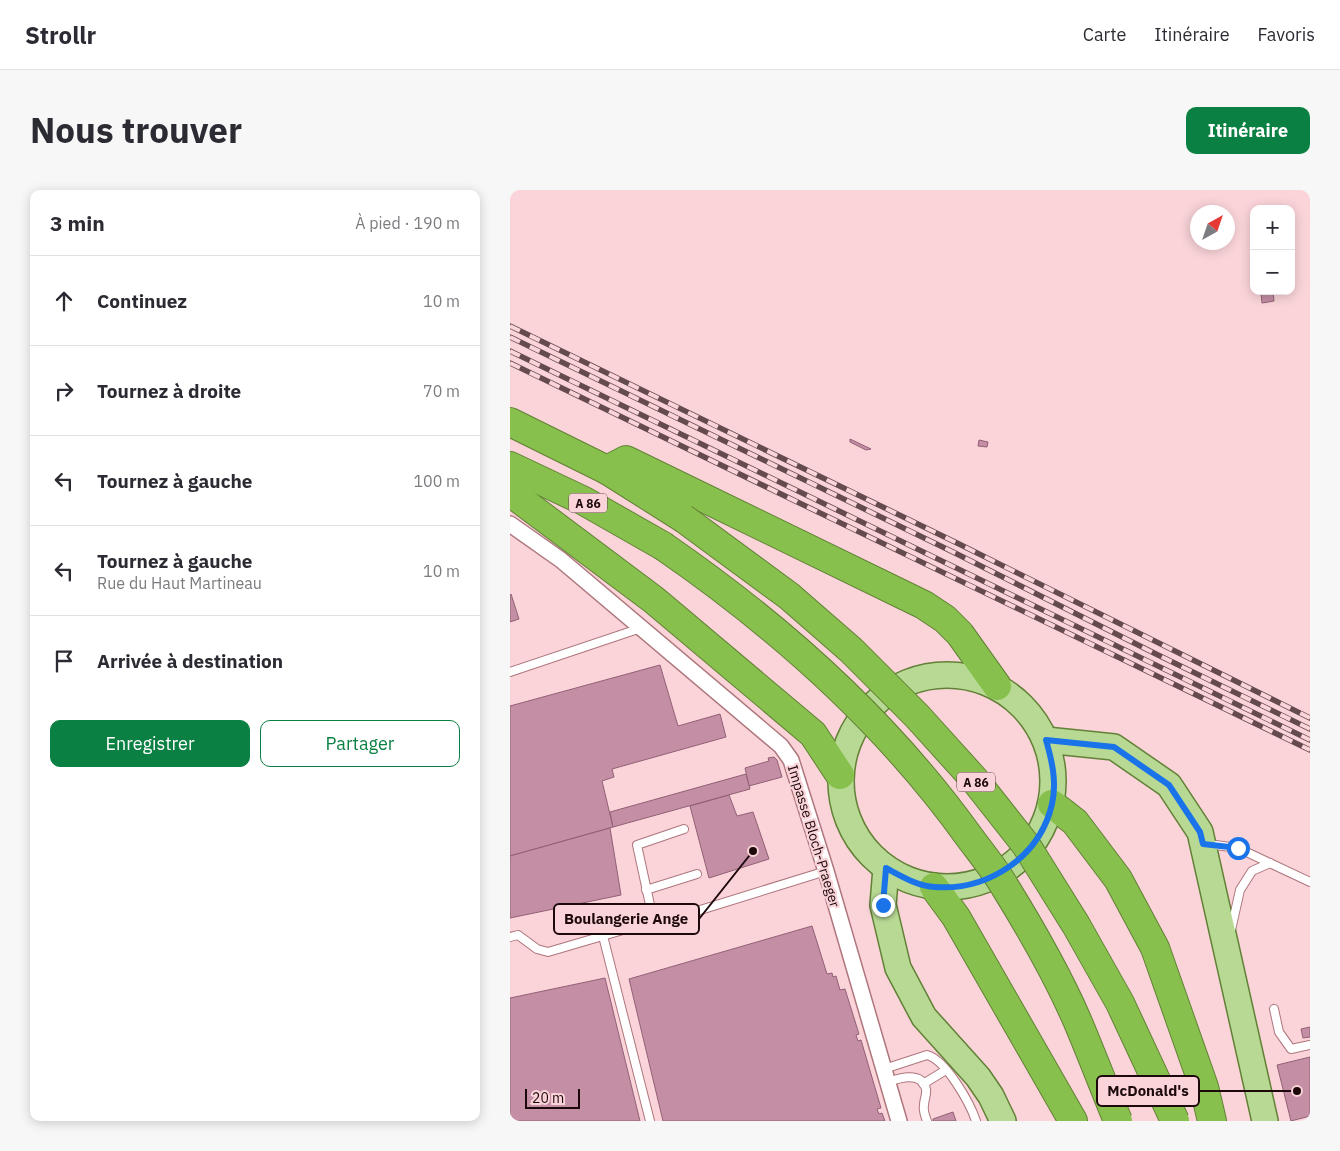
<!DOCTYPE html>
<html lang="fr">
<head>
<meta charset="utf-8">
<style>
  body { margin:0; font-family:"IBM Plex Sans",sans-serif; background:#f7f7f7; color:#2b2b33 }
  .controls { position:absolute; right:15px; top:15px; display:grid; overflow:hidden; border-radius:10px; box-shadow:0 2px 12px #0003 }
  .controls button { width:45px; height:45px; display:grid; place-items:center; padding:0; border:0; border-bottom:1px solid #e1e1e2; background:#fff; color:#2b2b33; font:25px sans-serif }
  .compass { position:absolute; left:680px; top:15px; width:45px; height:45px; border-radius:50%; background:#fff; box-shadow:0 2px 12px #0003; rotate:40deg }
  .scale { position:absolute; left:15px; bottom:12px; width:55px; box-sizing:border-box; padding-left:5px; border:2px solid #1d090c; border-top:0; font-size:14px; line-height:18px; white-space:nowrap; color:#1d090c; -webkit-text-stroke:4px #fad4d8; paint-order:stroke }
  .stop { position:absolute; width:15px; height:15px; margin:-11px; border:4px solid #1a73e8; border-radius:50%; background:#fff }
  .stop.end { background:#1a73e8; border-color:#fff; box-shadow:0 1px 5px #0008 }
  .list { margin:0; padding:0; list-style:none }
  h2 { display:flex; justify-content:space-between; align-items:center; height:65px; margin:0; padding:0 20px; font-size:21px }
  h2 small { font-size:16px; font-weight:400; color:#7c7c81 }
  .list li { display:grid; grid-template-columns:32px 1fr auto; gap:15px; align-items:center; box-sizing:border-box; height:90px; padding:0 20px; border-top:1px solid #e1e1e2 }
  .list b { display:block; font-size:19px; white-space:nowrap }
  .list p { margin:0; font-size:16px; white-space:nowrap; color:#7c7c81 }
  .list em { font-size:16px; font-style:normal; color:#7c7c81 }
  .actions { display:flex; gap:10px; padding:15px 20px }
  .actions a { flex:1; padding:11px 0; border:1px solid #0b8043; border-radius:10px; text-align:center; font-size:18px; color:#0b8043 }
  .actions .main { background:#0b8043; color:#fff }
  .icon { flex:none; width:28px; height:28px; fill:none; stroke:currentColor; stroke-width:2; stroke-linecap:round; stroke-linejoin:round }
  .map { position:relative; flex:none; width:800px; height:931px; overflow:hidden; border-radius:10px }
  header { display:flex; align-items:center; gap:30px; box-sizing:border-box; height:70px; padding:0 25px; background:#fff; border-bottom:1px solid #e1e1e2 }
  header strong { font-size:24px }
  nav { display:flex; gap:28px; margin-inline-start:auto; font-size:18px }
  .intro { display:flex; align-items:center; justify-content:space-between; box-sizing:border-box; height:120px; padding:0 30px }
  h1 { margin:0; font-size:35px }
  .button { padding:12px 22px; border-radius:10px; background:#0b8043; color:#fff; font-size:18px; font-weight:700 }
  main { display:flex; gap:30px; padding:0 30px }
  aside { flex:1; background:#fff; border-radius:10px; box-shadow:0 2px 12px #0003 }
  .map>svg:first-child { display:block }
  .building { fill:#c48ea5; stroke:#926076 }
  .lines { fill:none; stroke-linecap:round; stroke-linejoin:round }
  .lane-casing { stroke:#ae767d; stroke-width:10 }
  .street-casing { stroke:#ae767d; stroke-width:18 }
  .primary-casing { stroke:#628036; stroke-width:28 }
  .highway-casing { stroke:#628036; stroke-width:30 }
  .lane { stroke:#fff; stroke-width:8 }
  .street { stroke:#fff; stroke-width:15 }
  .primary { stroke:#b7d994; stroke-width:25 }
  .highway { stroke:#87c04c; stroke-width:28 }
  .rail-casing { stroke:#654b4e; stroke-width:5.5 }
  .rail { stroke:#fad4d8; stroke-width:4; stroke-dasharray:11; stroke-linecap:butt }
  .highway-bridge-casing { stroke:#628036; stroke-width:30; stroke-linecap:butt }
  .highway-bridge { stroke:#87c04c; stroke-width:28 }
  .route { stroke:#1a73e8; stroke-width:6 }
  .labels { text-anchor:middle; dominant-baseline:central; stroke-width:4.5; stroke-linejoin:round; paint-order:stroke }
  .shield { fill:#fad4d8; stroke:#5f4649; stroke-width:1 }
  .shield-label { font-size:12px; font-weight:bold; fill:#1d090c }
  .street-label { font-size:14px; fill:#1d090c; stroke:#fad4d8 }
  .leader { fill:none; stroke:#1d090c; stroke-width:2 }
  .callout-dot { fill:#1d090c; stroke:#fad4d8; stroke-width:2 }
  .callout { fill:#fad4d8; stroke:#1d090c; stroke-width:2 }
  .callout-label { font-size:15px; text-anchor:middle; font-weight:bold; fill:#1d090c }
</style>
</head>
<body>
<header>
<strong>Strollr</strong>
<nav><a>Carte</a><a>Itinéraire</a><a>Favoris</a></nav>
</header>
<div class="intro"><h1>Nous trouver</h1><a class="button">Itinéraire</a></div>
<main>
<aside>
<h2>3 min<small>À pied · 190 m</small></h2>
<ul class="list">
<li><svg class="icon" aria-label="ahead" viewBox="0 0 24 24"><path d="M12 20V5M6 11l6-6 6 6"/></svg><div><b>Continuez</b></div><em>10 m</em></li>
<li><svg class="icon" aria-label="right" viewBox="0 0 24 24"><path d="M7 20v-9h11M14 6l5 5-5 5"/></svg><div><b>Tournez à droite</b></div><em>70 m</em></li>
<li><svg class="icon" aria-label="left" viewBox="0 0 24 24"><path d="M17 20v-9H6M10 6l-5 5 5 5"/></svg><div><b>Tournez à gauche</b></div><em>100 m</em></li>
<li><svg class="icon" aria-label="left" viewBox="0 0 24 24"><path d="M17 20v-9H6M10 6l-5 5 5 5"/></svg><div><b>Tournez à gauche</b><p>Rue du Haut Martineau</p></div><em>10 m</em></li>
<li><svg class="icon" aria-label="arrive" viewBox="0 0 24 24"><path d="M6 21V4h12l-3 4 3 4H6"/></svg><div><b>Arrivée à destination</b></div></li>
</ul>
<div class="actions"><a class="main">Enregistrer</a><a>Partager</a></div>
</aside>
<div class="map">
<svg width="800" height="931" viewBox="0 0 800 931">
  <rect width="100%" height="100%" fill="#fad4d8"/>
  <g class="building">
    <path d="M763,101L764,111L752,113L751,103Z"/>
    <path d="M340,249L361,259L356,260L340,252Z"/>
    <path d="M469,250L478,252L477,257L468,256Z"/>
    <path d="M1,404L9,429L0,432V405Z"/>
    <path d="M150,475L168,536L210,524L216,547L102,579L104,587L92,591L103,637L0,666V516Z"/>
    <path d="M264,567L267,570L272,587L239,596L235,578L259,571L258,568Z"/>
    <path d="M236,584L240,599L103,637L100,622Z"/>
    <path d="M219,605L227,626L243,622L259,669L199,688L180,616Z"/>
    <path d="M100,638L111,705L0,728V666Z"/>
    <path d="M302,736L317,784L322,783L323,787L326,786L330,800L335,799L349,844L346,845L348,851L351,850L371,918L367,919L369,924L372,923L375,931H153L119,789Z"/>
    <path d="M95,788L130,931H0V808Z"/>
    <path d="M800,837V847L793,848L791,839Z"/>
    <path d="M800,867V926L781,931L767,875Z"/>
    <path d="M443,922L446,931H423V929Z"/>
  </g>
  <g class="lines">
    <defs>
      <g id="lane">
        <path d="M0,482L131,438"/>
        <path d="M174,639L127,655L142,724L147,730H158L316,681"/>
        <path d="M698,654L728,658L800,692"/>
        <path d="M136,700L187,684"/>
        <path d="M721,740L730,700L742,681L760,673"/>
        <path d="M93,746L140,931"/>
        <path d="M0,747L8,745L27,759L38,762L147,730"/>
        <path d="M764,819L769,842L781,859L800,855"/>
        <path d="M374,879L417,865C436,870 460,913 466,931"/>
        <path d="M378,892C389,888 412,881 416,899C417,904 414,910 414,915C413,920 415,926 417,931"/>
        <path d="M413,894L436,880"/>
      </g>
      <path id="street" d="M0,334L51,370L271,556L281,570L316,681L389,931"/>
      <g id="primary">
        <circle cx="437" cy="591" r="106"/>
        <path d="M536,550L604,557L659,595L690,642L755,931"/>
        <path d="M376,678L373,715L388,778L414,827L468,887L481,906L493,931"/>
      </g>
      <g id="highway">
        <path d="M0,232L97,280L173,328"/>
        <path d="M0,276L74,311L153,356"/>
        <path d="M97,280L116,270L414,415L435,429L450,444L487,496"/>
        <path d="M0,302L144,410L303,544L330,585"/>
        <path d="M542,614L565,632L608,689L645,758L694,897L702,931"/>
        <path d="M424,697L446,727L563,931"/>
      </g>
    </defs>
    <use href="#lane" class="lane-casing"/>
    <use href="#street" class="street-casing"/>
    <use href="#primary" class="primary-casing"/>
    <use href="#highway" class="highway-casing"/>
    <use href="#lane" class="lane"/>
    <use href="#street" class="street"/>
    <use href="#primary" class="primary"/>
    <use href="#highway" class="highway"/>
    <defs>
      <g id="rail">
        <path d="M0,136L447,353L800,528"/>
        <path d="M0,147L443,362L648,465L800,539"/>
        <path d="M0,161L800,550"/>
        <path d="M0,173L800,560"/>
      </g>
    </defs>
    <use href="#rail" class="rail-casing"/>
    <use href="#rail" class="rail"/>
    <defs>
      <g id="highway-bridge">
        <path d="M173,328L279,406L341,460L407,526L464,589L516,655L566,735L610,813L665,931"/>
        <path d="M153,356C269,436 377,532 460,648C472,664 485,680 495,697C521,739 547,784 567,830C581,863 594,897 608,931"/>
      </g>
    </defs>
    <use href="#highway-bridge" class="highway-bridge-casing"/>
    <use href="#highway-bridge" class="highway-bridge"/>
  </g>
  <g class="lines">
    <path class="route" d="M373,715L376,678C391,686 407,696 425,697C478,701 530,667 542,614C547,592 542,571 536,550L604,557L659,595L690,642L693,654L728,658"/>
  </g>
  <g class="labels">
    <g class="shield">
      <rect x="59" y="303.5" width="38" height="19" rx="4"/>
      <rect x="447" y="582.5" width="38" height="19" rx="4"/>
    </g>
    <g class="shield-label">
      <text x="78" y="313">A 86</text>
      <text x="466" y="592">A 86</text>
    </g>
    <g class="street-label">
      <text transform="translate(304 646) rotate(73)">Impasse Bloch-Praeger</text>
    </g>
  </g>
  <path class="leader" d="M243 661L189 729M787 901L689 901"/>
  <g class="callout-dot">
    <circle cx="243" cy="661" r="5"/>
    <circle cx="787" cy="901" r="5"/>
  </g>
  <g class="callout">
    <rect x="44" y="714" width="145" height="30" rx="5"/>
    <rect x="587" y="886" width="102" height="30" rx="5"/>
  </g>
  <g class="callout-label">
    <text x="116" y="734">Boulangerie Ange</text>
    <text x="638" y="906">McDonald's</text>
  </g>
</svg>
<div class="controls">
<button>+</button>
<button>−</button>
</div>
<svg class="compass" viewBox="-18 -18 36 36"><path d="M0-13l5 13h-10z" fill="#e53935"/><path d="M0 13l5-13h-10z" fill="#7c7c81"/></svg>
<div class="scale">20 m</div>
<div class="stop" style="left:728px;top:658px"></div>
<div class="stop end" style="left:373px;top:715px"></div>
</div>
</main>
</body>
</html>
